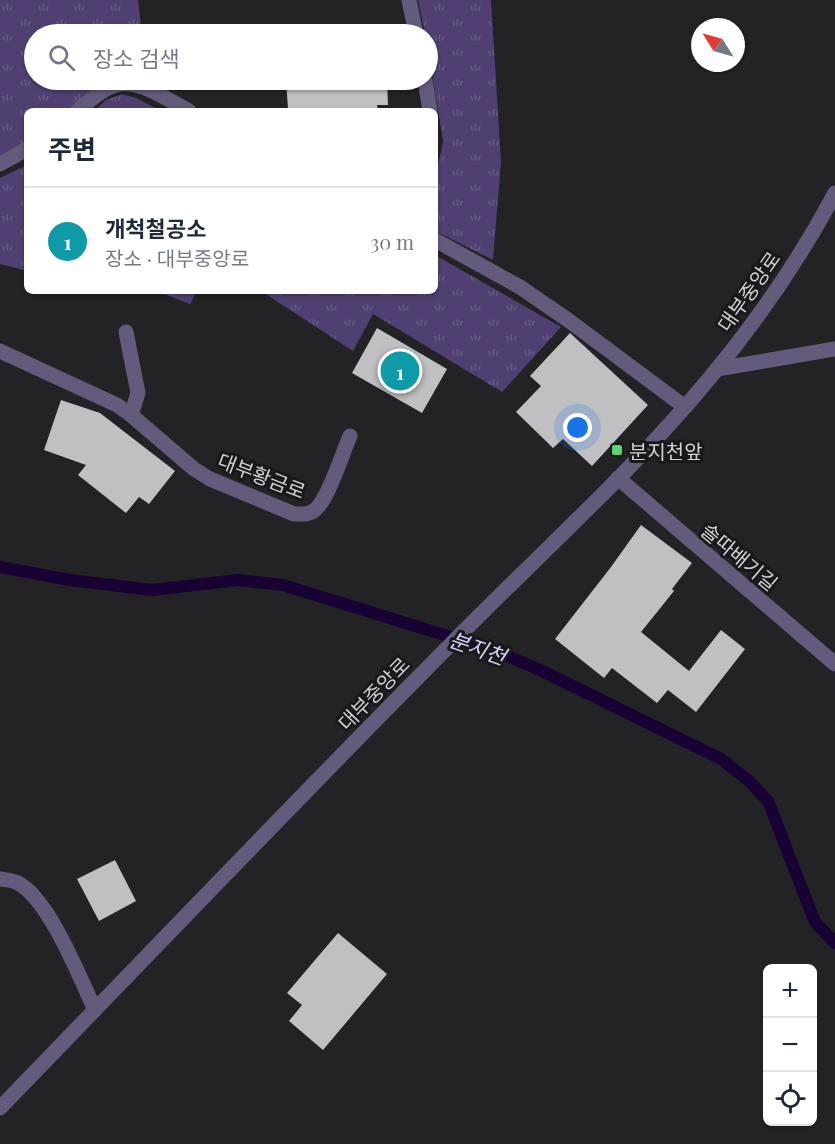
<!DOCTYPE html>
<html lang="ko">
<head>
<meta charset="utf-8">
<style>
  body { margin:0; font-family:"Playfair Display","Noto Sans KR",serif; background:#f2f2f3; color:#1f2937 }
  .controls { position:absolute; right:18px; bottom:18px; display:grid; overflow:hidden; border-radius:9px; box-shadow:0 2px 4px #0004 }
  .controls button { width:54px; height:54px; display:grid; place-items:center; padding:0; border:0; border-bottom:2px solid #e0e1e3; background:#fff; color:#1f2937; font:30px sans-serif }
  .compass { position:absolute; left:691px; top:18px; width:54px; height:54px; border-radius:50%; background:#fff; box-shadow:0 2px 4px #0004; rotate:307deg }
  .you { position:absolute; left:578px; top:428px; width:21px; height:21px; margin:-15px; border:4px solid #fff; border-radius:50%; background:#1a73e8; box-shadow:0 0 0 9px #1a73e833 }
  .badge { display:grid; place-items:center; width:39px; height:39px; border-radius:50%; background:#397650; color:#fff; font-size:20px; font-weight:700 }
  .pin { position:absolute; translate:-50% -50%; border:3px solid #fff; box-shadow:0 2px 6px #0006 }
  .list { margin:0; padding:0; list-style:none }
  h2 { display:flex; justify-content:space-between; align-items:center; height:78px; margin:0; padding:0 24px; font-size:26px }
  h2 small { font-size:20px; font-weight:400; color:#747a83 }
  .list li { display:grid; grid-template-columns:39px 1fr auto; gap:18px; align-items:center; box-sizing:border-box; height:108px; padding:0 24px; border-top:2px solid #e0e1e3 }
  .list b { display:block; font-size:22px; white-space:nowrap }
  .list p { margin:0; font-size:20px; white-space:nowrap; color:#747a83 }
  .list em { font-size:20px; font-style:normal; color:#747a83 }
  .icon { flex:none; width:33px; height:33px; fill:none; stroke:currentColor; stroke-width:2; stroke-linecap:round; stroke-linejoin:round }
  .map { position:relative; flex:none; width:835px; height:1144px; overflow:hidden }
  .search { position:absolute; background:#fff; box-shadow:0 2px 4px #0004; left:24px; top:24px; width:414px; height:66px; display:flex; align-items:center; gap:15px; box-sizing:border-box; padding:0 21px; border-radius:33px; color:#747a83; font-size:22px }
  .panel { position:absolute; background:#fff; box-shadow:0 2px 4px #0004; left:24px; top:108px; width:414px; height:186px; border-radius:9px }
  .map>svg:first-child { display:block }
  .grass { fill:url(#grass-tufts) }
  .lines { fill:none; stroke-linecap:round; stroke-linejoin:round }
  .stream { stroke:#180234; stroke-width:12 }
  .building { fill:#c0bfc2 }
  .minor { stroke:#645b7c; stroke-width:15 }
  .poi-dot { fill:#59d56f; stroke:#19191b; stroke-width:2 }
  .labels { text-anchor:middle; dominant-baseline:central; stroke-width:6; stroke-linejoin:round; paint-order:stroke }
  .street-label { font-size:20px; fill:#d2d2d3; stroke:#19191b }
  .poi-label { font-size:20px; fill:#d2d2d3; stroke:#19191b; text-anchor:start }
  .water-label { font-size:21px; font-style:italic; fill:#dbd0fa; stroke:#19191b }
</style>
</head>
<body>
<div class="map">
<svg width="835" height="1144" viewBox="0 0 835 1144">
  <defs>
    <pattern id="grass-tufts" width="24" height="20" patternUnits="userSpaceOnUse" patternTransform="scale(1.5)"><rect width="24" height="20" fill="#4f4071"/><path d="M3 7l-1-3M5 7V3M7 7l1-3M15 17l-1-3M17 17v-4M19 17l1-3" fill="none" stroke="#675b84"/></pattern>
  </defs>
  <rect width="100%" height="100%" fill="#232224"/>
  <g class="grass">
    <path d="M0,0H138L142,34H34V80H110L99,85L66,111H27V142L0,155Z"/>
    <path d="M418,0H491L501,162L493,260L435,231V181L443,141L428,48V34H425Z"/>
    <path d="M122,94L136,98L161,111H94L106,100Z"/>
    <path d="M27,165V271L0,264V178Z"/>
    <path d="M435,255L561,327L502,392L373,314L353,351L261,291H435Z"/>
    <path d="M162,291H197L190,304L162,293Z"/>
  </g>
  <g class="lines">
    <path class="stream" d="M0,567L70,580L152,590L238,580L283,585L496,651L540,670L721,759L749,781L768,801L815,922L835,943"/>
  </g>
  <g class="building">
    <path d="M286,80H387L388,105H377L378,111H318V108L288,109Z"/>
    <path d="M377,328L447,369L422,413L352,373Z"/>
    <path d="M570,333L648,405L592,466L563,439L553,448L516,412L541,386L530,376Z"/>
    <path d="M61,400L100,413L175,471L149,504L139,497L126,513L78,475L86,465L44,450Z"/>
    <path d="M641,525L692,563L672,589L674,591L641,632L689,671L721,630L745,649L696,712L668,690L657,703L612,668L604,678L555,639L611,567Z"/>
    <path d="M115,860L136,901L99,921L77,879Z"/>
    <path d="M338,933L387,974L323,1050L289,1021L302,1005L287,993Z"/>
  </g>
  <g class="lines">
    <g class="minor">
      <path d="M409,0L416,34"/>
      <path d="M425,80L430,111"/>
      <path d="M77,111C89,102 101,89 116,85C139,78 169,101 189,111"/>
      <path d="M0,164L27,149"/>
      <path d="M435,240L520,287L568,320L685,407"/>
      <path d="M126,332L138,393L131,415"/>
      <path d="M0,351L117,405L131,415L194,469L210,479L294,514C302,514 310,515 316,509C329,497 342,454 350,436"/>
      <path d="M717,369L835,349"/>
      <path d="M618,478L835,664"/>
      <path d="M0,879C6,880 13,880 18,883C49,899 80,978 95,1010"/>
      <path d="M0,1108C151,952 300,796 453,642C541,552 638,467 717,369C762,314 802,255 835,193"/>
    </g>
  </g>
  <rect class="poi-dot" x="611" y="444" width="12" height="12" rx="3"/>
  <g class="labels">
    <g class="street-label">
      <text transform="translate(748 291) rotate(-55)">대부중앙로</text>
      <text transform="translate(262 475) rotate(21)">대부황금로</text>
      <text transform="translate(740 556) rotate(40)">솔따배기길</text>
      <text transform="translate(373 693) rotate(-46)">대부중앙로</text>
    </g>
    <g class="poi-label">
      <text x="629" y="450">분지천앞</text>
    </g>
    <g class="water-label">
      <text transform="translate(478 647) rotate(19)">분지천</text>
    </g>
  </g>
</svg>
<div class="controls">
<button>+</button>
<button>−</button>
<button><svg class="icon" aria-label="locate" viewBox="0 0 24 24"><circle cx="12" cy="12" r="6"/><path d="M12 2v4M12 18v4M2 12h4M18 12h4"/></svg></button>
</div>
<svg class="compass" viewBox="-18 -18 36 36"><path d="M0-13l5 13h-10z" fill="#e53935"/><path d="M0 13l5-13h-10z" fill="#747a83"/></svg>
<div class="you"></div>
<div class="pin badge" style="left:400px;top:371px;background:#0f9aa8">1</div>
<div class="search"><svg class="icon" aria-label="search" viewBox="0 0 24 24"><circle cx="10" cy="10" r="6"/><path d="M15 15l6 6"/></svg>장소 검색</div>
<section class="panel">
<h2>주변<small></small></h2>
<ul class="list">
<li><span class="badge" style="background:#0f9aa8">1</span><div><b>개척철공소</b><p>장소 · 대부중앙로</p></div><em>30 m</em></li>
</ul>
</section>
</div>
</body>
</html>
